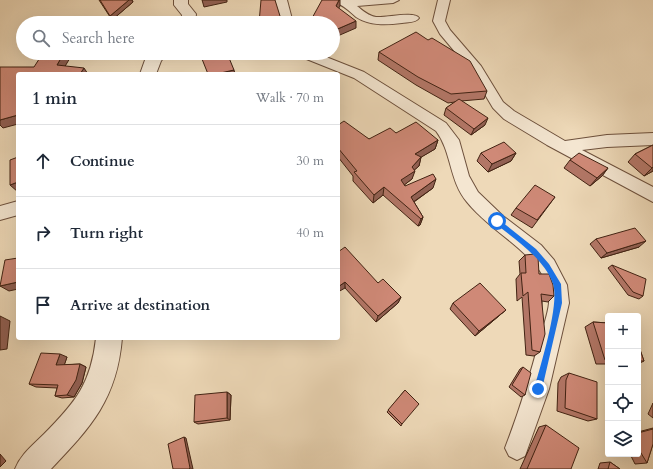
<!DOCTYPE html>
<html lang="en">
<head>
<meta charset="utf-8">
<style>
  body { margin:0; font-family:Cardo,serif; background:#f6f6f7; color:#1f2937 }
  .controls { position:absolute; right:12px; bottom:12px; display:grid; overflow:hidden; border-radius:4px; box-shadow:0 4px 16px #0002 }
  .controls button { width:36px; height:36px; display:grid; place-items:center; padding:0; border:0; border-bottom:1px solid #e0e1e3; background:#fff; color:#1f2937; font:20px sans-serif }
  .stop { position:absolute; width:12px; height:12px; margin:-9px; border:3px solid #1a73e8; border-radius:50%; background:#fff }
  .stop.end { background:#1a73e8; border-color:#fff; box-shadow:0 1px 4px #0008 }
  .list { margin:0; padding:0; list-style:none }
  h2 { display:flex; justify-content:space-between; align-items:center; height:52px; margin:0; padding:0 16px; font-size:17px }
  h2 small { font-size:13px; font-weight:400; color:#747a83 }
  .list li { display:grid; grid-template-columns:26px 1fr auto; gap:12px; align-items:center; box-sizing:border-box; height:72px; padding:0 16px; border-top:1px solid #e0e1e3 }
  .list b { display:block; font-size:15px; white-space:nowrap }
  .list em { font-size:13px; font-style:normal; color:#747a83 }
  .icon { flex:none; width:22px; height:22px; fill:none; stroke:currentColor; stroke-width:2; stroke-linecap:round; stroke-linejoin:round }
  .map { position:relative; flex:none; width:653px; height:469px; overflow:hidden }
  .search { position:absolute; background:#fff; box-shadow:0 4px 16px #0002; left:16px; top:16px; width:324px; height:44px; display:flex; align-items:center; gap:10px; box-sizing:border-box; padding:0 14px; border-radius:22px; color:#747a83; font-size:15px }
  .panel { position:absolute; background:#fff; box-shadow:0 4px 16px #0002; left:16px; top:72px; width:324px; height:268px; border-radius:4px }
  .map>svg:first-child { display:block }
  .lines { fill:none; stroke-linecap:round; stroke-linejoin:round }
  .minor-casing { stroke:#6d503c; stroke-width:2 }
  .tertiary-casing { stroke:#6d503c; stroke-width:2 }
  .minor { fill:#f4e6d1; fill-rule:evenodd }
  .tertiary { fill:#f4e6d1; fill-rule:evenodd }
  .wall { fill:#b27666; stroke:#422313 }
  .shaded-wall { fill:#916053; stroke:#422313 }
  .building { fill:#cf8977; stroke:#422313 }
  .route { fill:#1a73e8 }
</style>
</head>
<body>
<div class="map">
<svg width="653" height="469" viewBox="0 0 653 469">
  <rect width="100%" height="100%" fill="#eed9b8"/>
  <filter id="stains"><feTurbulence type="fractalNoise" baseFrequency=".005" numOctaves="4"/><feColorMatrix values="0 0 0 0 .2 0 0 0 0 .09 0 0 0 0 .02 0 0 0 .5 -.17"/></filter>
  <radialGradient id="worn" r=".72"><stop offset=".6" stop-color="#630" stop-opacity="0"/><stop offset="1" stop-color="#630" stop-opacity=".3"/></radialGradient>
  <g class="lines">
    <defs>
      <g id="minor">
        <path d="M275,0H287L293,23H281Z"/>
        <path d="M335,0H399L393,3L357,6C363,11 369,16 376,17C386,18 414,11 419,18C416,23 407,22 402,23C386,25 370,26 356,17C349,11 345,6 336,3Z"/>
        <path d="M438,0H450L445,21L450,30L481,66L503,102L514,111L565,141L607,135L653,133V145L607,147L582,150L653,187V202L547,145L504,119L493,108L471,71L440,34L433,21Z"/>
        <path d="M297,53H316L364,72L446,123L459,140L469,176L478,192L503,216L541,245L554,260L567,285L569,303L549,389L525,456L517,460L509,456L505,448C519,412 530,376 540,338C543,327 548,314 549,303C550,292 546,280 540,271C520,244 488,228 467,202C449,181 452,152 436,131L354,78L299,56Z"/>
        <path d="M18,201V215L0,220V206Z"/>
      </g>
      <g id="tertiary">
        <path d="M174,0H188V4L196,14L195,23H181L182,15L174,5Z"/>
        <path d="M150,53H167L161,61L156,74H140L145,60Z"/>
        <path d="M96,338H122C117,399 91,427 51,469H15C21,454 33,445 44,434C76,402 91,383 96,338Z"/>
      </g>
    </defs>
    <use href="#minor" class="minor-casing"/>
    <use href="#tertiary" class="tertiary-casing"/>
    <use href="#minor" class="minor"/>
    <use href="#tertiary" class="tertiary"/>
  </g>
  <g class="wall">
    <path d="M99,0H132L133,2L112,20Z"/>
    <path d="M379,52L487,91L484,99L461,101L485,125L471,135L444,115L446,108L455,102L448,103L416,85L378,60Z"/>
    <path d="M253,53H267L268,57Z"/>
    <path d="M338,125L369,139L396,133L438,140L435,149L421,157L419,166L414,170L412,179L404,185L405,186L433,188L414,202L423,217L420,225L418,226L383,195L373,203L353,181V176L338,157Z"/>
    <path d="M653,145V171L644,176L628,162L635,154Z"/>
    <path d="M481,153H516L511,161L488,172L477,161Z"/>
    <path d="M570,160L608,168L602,176L590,186L564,168Z"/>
    <path d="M555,197L532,228L511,215L516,208Z"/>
    <path d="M596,239L639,247L601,258L590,244Z"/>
    <path d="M338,252L378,283L401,297L398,303L376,322L345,288Z"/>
    <path d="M525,255L539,274L554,296L548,302L542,301L540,352L534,356L526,355L522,297L517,301L516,279L520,274L519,261Z"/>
    <path d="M612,265L643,296L639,299L628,295L608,268Z"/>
    <path d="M453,303L500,315L475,336L450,309Z"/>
    <path d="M593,322L608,323V364H596L585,327Z"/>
    <path d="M638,344L644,361L638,364Z"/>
    <path d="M67,357L64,365L80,364L86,367L82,383L74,397L62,398L55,396L57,388L36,387L29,384Z"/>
    <path d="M523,367L525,395L521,397L509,387L520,369Z"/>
    <path d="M569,373L597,419L588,421L557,411L558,383L561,377Z"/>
    <path d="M405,390L402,424L401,426L387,412Z"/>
    <path d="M227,392L231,395L230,420L198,424L194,422Z"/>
    <path d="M653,403V418L648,414Z"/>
    <path d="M546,425L571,469H520L539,427Z"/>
    <path d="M653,428V444L647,463L635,464L630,454H638V432Z"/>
    <path d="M610,462L620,469H598L600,463Z"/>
  </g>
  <g class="shaded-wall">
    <path d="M129,0H132L133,2L112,20L110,16Z"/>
    <path d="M202,0H227V2L204,7Z"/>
    <path d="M339,0H340V6L336,13V6Z"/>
    <path d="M356,21V28L333,38V31Z"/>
    <path d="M64,53H67L70,58L61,73L57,65Z"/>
    <path d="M84,68L88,74H80Z"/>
    <path d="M234,70L235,74H216Z"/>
    <path d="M18,115V124L3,128L0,125V120Z"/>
    <path d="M488,118L485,125L471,135L474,129Z"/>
    <path d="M438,140L435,149L413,162L415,154Z"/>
    <path d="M516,153L511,161L488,172L492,164Z"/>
    <path d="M421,157L419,166L411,173L415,171L412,179L399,189L401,180L412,167Z"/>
    <path d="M653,167V171L644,176Z"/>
    <path d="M608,168L602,176L590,186L597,178Z"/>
    <path d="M436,179L433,188L409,205L411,197Z"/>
    <path d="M18,182V192L10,185Z"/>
    <path d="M384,187L383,195L373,203L374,195Z"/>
    <path d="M423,217L420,225L418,226L421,219Z"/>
    <path d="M646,241L639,247L601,258L607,253Z"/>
    <path d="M18,282V289L9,291L0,286Z"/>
    <path d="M345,282V288L338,292V287Z"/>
    <path d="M401,297L398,303L376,322L378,316Z"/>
    <path d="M506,310L500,315L475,336L479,331Z"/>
    <path d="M0,316L10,321L7,349L0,350Z"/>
    <path d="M60,354L67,357L63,369L56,365Z"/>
    <path d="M80,364L86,367L82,383L74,397L67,395Z"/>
    <path d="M227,392L231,395L230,420L227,418Z"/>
    <path d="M184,437L186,438L193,469H189Z"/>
    <path d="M0,454L6,461L0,467Z"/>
  </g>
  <g class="building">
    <path d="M100,0H129L110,16Z"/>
    <path d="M261,0H275L280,16V23H259Z"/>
    <path d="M322,0H339L336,6L356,21L333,31V23H303L311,20Z"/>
    <path d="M179,17H189L214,23H177Z"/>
    <path d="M229,22L246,23H229Z"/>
    <path d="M416,32L428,40L432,38L470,61L487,91L451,94L418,77L379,52Z"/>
    <path d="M43,53H64L57,65L84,68L80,74H18V115L0,120V67H34Z"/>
    <path d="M227,53L234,70L216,74H208L202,59Z"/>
    <path d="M459,99L488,118L474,129L446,108Z"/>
    <path d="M344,121L369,139L390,128L396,133L416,122L438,140L415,154L421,157L412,167L415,171L401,180L405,186L433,174L436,179L411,197L423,217L421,219L384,187L374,195L354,172L357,171L338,148V125Z"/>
    <path d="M504,142L516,153L492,164L481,153Z"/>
    <path d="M653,145V167L652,168L635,154Z"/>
    <path d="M579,153L608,168L597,178L570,160Z"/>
    <path d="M18,157V182L10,185V160Z"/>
    <path d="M535,185L555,197L537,220L516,208Z"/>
    <path d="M635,228L646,241L607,253L596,239Z"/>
    <path d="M345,247L378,283L383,279L401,297L378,316L345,282L338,287V252Z"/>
    <path d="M535,254L538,257L539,274H549L553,285L554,296L541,294L545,334L540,352L532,350L528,292L523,296L521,273H526L525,255Z"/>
    <path d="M18,258V282L0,286L5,260Z"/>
    <path d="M612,265L646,279L643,296L633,292Z"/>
    <path d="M480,283L506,310L479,331L453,303Z"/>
    <path d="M593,322L608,323V360H605Z"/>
    <path d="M638,344L644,361H638Z"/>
    <path d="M41,353L60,354L56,365L80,364L76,380L67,395L55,396L58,385L29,384Z"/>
    <path d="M523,367L531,373L525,395L512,385Z"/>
    <path d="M569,373L597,382V419L565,408L566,380Z"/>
    <path d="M405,390L419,404L402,424L388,410Z"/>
    <path d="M227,392V418L194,422L195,395Z"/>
    <path d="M546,425L579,448L571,469H527Z"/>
    <path d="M653,429V444L647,463L638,448V433Z"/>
    <path d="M184,437L190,468L189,469H173L168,444Z"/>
    <path d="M610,462L620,469H608Z"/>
  </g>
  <path class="route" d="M497,218L536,249L549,264L561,284L562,303L542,389L538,393L534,389C540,367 560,304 553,284C544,258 515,240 495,223L494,221Z"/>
  <rect width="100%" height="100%" filter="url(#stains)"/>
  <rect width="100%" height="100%" fill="url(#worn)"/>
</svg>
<div class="controls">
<button>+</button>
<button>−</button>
<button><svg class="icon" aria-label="locate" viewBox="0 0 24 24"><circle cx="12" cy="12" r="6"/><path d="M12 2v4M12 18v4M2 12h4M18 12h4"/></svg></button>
<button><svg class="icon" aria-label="layers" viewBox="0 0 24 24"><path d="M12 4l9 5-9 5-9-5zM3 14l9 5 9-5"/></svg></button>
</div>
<div class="stop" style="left:497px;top:221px"></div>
<div class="stop end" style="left:538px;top:389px"></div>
<div class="search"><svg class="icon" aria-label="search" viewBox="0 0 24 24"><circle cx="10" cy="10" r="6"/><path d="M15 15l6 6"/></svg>Search here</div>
<section class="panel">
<h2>1 min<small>Walk · 70 m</small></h2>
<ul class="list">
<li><svg class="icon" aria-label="ahead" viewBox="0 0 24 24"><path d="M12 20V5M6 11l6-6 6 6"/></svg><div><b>Continue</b></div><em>30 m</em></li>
<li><svg class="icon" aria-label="right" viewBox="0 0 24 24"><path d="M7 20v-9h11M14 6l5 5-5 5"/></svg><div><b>Turn right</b></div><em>40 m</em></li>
<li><svg class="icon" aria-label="arrive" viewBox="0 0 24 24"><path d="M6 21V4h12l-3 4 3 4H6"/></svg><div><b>Arrive at destination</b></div></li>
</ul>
</section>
</div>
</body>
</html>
